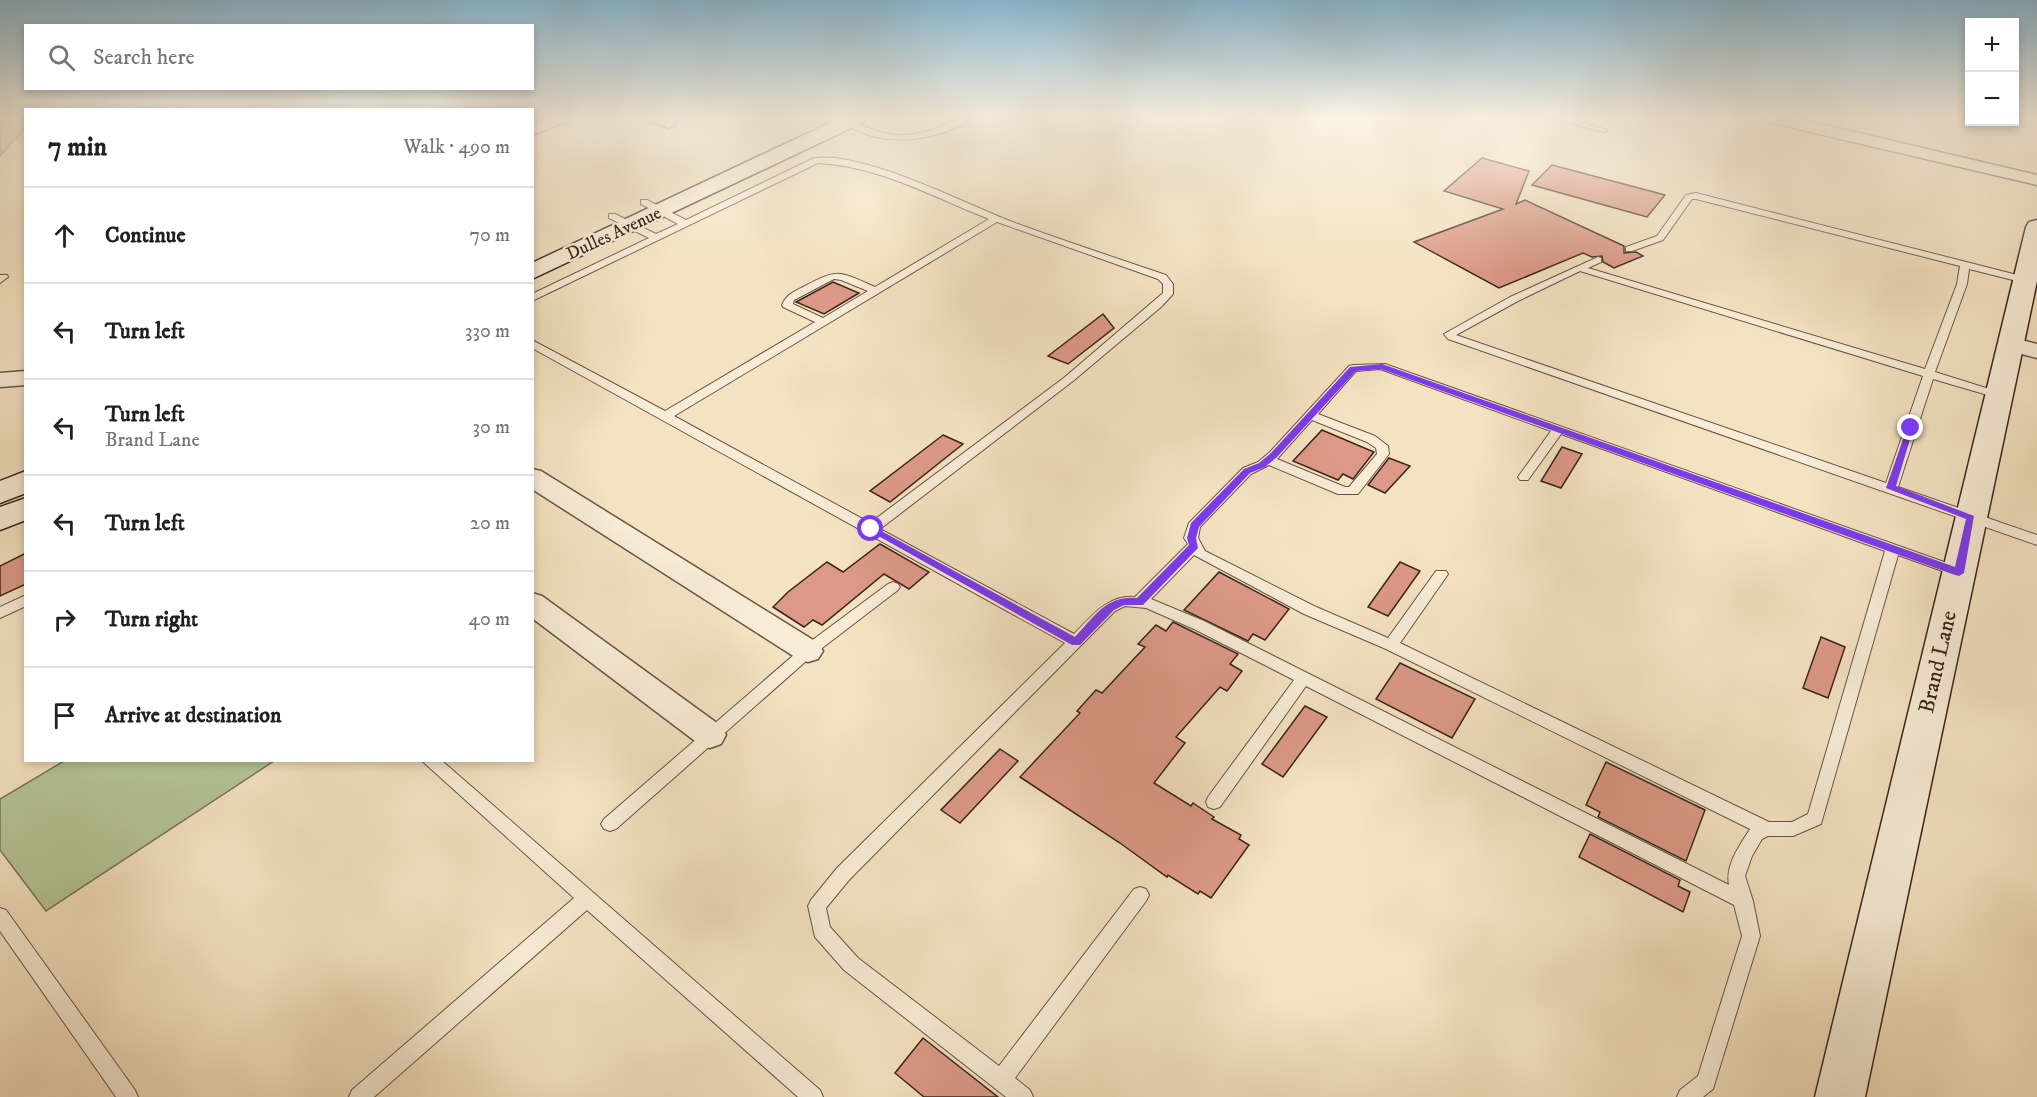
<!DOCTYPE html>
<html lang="en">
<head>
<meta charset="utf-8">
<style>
  body { margin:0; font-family:"IM FELL DW Pica",serif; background:#f2f2f2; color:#202124 }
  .controls { position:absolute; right:18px; top:18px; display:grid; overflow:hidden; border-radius:0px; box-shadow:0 3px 9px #0003 }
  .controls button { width:54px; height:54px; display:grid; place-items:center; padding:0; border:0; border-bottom:2px solid #e0e0e0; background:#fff; color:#202124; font:30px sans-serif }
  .stop { position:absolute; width:18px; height:18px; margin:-14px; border:4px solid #7c3aed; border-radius:50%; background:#fff }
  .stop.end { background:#7c3aed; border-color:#fff; box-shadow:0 2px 6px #0008 }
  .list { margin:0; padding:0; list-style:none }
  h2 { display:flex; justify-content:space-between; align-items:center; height:78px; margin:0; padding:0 24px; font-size:26px }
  h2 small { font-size:20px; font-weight:400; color:#757577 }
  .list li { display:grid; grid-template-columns:39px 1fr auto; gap:18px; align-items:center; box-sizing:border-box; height:96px; padding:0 24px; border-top:2px solid #e0e0e0 }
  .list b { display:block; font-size:22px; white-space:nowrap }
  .list p { margin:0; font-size:20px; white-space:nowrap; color:#757577 }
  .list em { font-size:20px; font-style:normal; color:#757577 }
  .icon { flex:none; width:33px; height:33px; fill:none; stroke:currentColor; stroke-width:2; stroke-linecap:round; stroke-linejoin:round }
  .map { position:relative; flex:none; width:2037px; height:1097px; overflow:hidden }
  .search { position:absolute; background:#fff; box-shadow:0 3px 9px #0003; left:24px; top:24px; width:510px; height:66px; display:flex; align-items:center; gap:15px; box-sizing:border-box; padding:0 21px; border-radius:0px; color:#757577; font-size:22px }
  .panel { position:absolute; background:#fff; box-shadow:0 3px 9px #0003; left:24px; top:108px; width:510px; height:654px; border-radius:0px }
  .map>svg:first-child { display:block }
  .green { fill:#b5c497; stroke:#787459; stroke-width:1.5 }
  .building { fill:#dc9987; stroke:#3b241b; stroke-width:1.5 }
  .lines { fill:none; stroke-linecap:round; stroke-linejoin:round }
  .lane-casing { stroke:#695444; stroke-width:2 }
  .street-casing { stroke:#695444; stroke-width:3 }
  .secondary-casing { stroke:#3b241b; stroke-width:3 }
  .lane { fill:#f8ecd7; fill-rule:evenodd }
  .street { fill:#f8ecd7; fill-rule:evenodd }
  .secondary { fill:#f8ecd7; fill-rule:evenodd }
  .route { fill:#7c3aed }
  .labels { text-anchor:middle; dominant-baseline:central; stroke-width:5; stroke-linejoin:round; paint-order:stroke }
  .far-street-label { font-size:18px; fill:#3b241b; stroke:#f8ecd7 }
  .street-label { font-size:22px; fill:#3b241b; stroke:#f8ecd7 }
</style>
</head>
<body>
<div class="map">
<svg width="2037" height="1097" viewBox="0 0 2037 1097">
  <rect width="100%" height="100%" fill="#f4e2c1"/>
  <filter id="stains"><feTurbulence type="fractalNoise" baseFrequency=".00333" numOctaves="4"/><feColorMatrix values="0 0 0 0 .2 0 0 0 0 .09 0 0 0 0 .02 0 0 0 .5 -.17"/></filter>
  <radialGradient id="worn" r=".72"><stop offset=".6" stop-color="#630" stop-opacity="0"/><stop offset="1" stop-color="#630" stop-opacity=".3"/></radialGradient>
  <g class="green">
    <path d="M0,118H25L26,127L0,156Z"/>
    <path d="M64,761V760L274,761L46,911L0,850V799Z"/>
  </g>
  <g class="building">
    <path d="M1482,158L1529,171L1516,204L1525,200L1624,246V253L1636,252L1643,256L1614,268L1603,262L1602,256L1592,257L1583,253L1499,288L1414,242L1503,209L1444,191Z"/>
    <path d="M1552,165L1665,195L1647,217L1532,185Z"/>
    <path d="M833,282L859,293L824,314L796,302Z"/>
    <path d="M1103,314L1114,328L1068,364L1048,356Z"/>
    <path d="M1322,430L1374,452L1353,479L1343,474L1338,480L1293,461Z"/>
    <path d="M943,435L963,444L890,502L870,491Z"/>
    <path d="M1562,447L1582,454L1561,488L1541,481Z"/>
    <path d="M1389,458L1410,466L1385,493L1368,485Z"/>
    <path d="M880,544L929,572L909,589L884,574L822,625L813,620L804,627L773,607L788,592L827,562L843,572Z"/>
    <path d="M26,553V584L0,596V566Z"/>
    <path d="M1400,562L1420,571L1388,616L1368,607Z"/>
    <path d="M1219,572L1289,609L1265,640L1253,634L1248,641L1184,610Z"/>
    <path d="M1173,622L1238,654L1230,664L1242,671L1227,691L1220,687L1176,737L1185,743L1154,783L1191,806L1193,803L1214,817L1212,819L1241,835L1239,839L1249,845L1211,898L1200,891L1198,894L1168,875L1167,877L1120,843L1020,777L1080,713L1077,711L1096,690L1102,693L1145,647L1138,644L1156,625L1166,631Z"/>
    <path d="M1821,637L1845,647L1828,698L1803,688Z"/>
    <path d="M1400,663L1475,699L1452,738L1376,699Z"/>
    <path d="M1305,706L1327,717L1283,777L1262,764Z"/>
    <path d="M1000,749L1018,761L960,823L941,810Z"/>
    <path d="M1606,762L1705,810L1686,861L1598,817L1600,812L1586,805Z"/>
    <path d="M1590,834L1680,880L1678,886L1690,892L1683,912L1579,857Z"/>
    <path d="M923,1038L998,1097H924L895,1073Z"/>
  </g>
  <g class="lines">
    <defs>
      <g id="lane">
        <path d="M961,118H973C938,142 880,149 844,123L848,121C860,124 872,130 884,133C911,140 936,129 961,118Z"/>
        <path d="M1549,118H1565L1608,130L1604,132Z"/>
        <path d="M814,158C865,151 967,205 1018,224C1067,242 1116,258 1166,275L1173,284V294L1161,307L1073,381L880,529L1074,634C1092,616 1107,595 1135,597L1188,544L1184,538L1189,523L1243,468L1258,462L1270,452L1349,366L1353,365L1385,364L1964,569L1966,572L1959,577L1898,555L1821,824L1793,836H1768L1762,839L1752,856L1745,876L1753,901L1760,936L1713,1089L1703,1097H1677L1680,1090L1698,1076L1742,936L1734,905L1306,686L1220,807L1214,809L1208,807L1206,802L1208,797L1294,680L1194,629L1146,608L1125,606L1115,611L849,880L826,908L830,927L858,958L999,1066L1134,889L1140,887L1146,889L1149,895L1146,901L1015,1078L1030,1090L1033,1097H1006L844,970L815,937L808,906L811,900L837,868L1065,643L532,348V340L665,411L815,322L783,307L782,305C786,295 793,292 803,287C839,268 838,271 875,287L989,219C933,197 879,166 818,163L532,301V294L649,238L609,218V214H615L656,234L678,224L641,204V200H647L686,220ZM997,222L1158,279L1163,284V293L1065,377L870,523L674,416ZM834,279L841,280L868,291L823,318L793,304L794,300ZM1380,369L1551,431L1518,477L1520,480H1528L1561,434L1885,551L1808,814L1792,822H1769L1400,643L1446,577L1448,574L1446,571H1436L1388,638L1314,606L1205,551L1198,538L1200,527L1251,474L1269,465L1338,494H1358L1389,454L1388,446L1375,436L1318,414L1356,371ZM1312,420L1367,442L1376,448L1377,454L1349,487H1345L1277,459ZM1194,555L1304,614L1386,649L1750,829C1740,845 1725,865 1729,885L1204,621L1151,599Z"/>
        <path d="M1696,193L2029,278V282L2025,283L1969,269L1967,284L1935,372L2002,393L2004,395L1998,398L1933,379L1898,487L2037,535V545L1448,339L1444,334L1510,297L1598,257L1601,258V262L1588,268L1925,369L1957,284L1960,266L1696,199H1692L1663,240L1632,251H1626V247L1657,236L1686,195ZM1580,271L1923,376L1886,483L1456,335L1518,301Z"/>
        <path d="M0,275H7L8,277L0,283Z"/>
        <path d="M893,582L898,584L900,587L898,590L813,655L616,829L610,831L604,829L601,824L604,819L803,647L888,584Z"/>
        <path d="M26,595V606L0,618V607Z"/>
        <path d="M421,760H441L820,1090L823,1097H798L587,910L374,1097H349L352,1090L574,898Z"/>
        <path d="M0,908L6,910L135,1090L138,1097H116L0,931Z"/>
      </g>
      <g id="street">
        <path d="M547,118H570L568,121L532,135V124Z"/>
        <path d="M646,118H671L677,123L669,128L648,121Z"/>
        <path d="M1764,118H1795L2037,175V185L1772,123Z"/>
        <path d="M2010,337L2037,344V358L2002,349L1999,344L2002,339Z"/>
        <path d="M26,371V385L0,387V373Z"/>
        <path d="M532,469L541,471L818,643L823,651L818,659L808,662L798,659L532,489Z"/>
        <path d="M532,593L542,596L721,726L726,735L721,744L710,748L699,744L532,618Z"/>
      </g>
      <g id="secondary">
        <path d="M840,118H866L864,122L532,279V263Z"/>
        <path d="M2037,220V281L1865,1097H1815L2026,227L2029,222Z"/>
        <path d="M26,471V493L0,503V481Z"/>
        <path d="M26,498V520L0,530V507Z"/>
      </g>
    </defs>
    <use href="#lane" class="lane-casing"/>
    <use href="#street" class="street-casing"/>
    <use href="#secondary" class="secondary-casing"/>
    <use href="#lane" class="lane"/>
    <use href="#street" class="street"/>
    <use href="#secondary" class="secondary"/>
  </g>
  <linearGradient id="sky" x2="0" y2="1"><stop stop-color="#89b8d2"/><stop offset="0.43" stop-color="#faf2e3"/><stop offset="1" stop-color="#faf2e3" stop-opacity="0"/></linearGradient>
  <rect width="2037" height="272" fill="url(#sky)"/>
  <path class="route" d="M1382,364L1955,567L1966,519L1886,488L1907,428L1914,426L1896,486L1974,516L1964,573L1959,576L1955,575L1381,369L1356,371L1277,457L1265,467L1250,473L1199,527L1196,538L1198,548L1143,605H1124L1114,610L1080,645H1072L866,529L871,526L874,527L1075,637C1095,616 1106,595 1137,598L1189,545L1187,538L1191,523L1244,469L1259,463L1271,453L1350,367Z"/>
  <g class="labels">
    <g class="far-street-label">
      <text transform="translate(614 234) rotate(-25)">Dulles Avenue</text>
    </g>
    <g class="street-label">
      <text transform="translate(1938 662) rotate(-77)">Brand Lane</text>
    </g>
  </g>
  <rect width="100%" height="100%" filter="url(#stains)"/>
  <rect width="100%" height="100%" fill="url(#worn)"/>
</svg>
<div class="controls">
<button>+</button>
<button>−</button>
</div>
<div class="stop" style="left:871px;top:529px"></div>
<div class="stop end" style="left:1911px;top:428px"></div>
<div class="search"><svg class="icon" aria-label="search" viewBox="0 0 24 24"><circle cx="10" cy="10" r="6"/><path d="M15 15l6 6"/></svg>Search here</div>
<section class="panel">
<h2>7 min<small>Walk · 490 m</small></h2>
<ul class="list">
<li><svg class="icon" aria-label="ahead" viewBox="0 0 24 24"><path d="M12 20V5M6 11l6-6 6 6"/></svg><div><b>Continue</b></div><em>70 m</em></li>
<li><svg class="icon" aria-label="left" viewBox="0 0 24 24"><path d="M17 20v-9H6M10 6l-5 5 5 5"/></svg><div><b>Turn left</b></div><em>330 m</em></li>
<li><svg class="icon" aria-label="left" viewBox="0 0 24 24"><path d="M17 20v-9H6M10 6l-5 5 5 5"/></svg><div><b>Turn left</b><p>Brand Lane</p></div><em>30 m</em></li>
<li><svg class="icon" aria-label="left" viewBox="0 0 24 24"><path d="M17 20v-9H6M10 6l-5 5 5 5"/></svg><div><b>Turn left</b></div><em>20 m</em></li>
<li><svg class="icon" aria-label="right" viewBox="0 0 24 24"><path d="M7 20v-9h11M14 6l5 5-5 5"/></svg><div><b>Turn right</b></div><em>40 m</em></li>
<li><svg class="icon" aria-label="arrive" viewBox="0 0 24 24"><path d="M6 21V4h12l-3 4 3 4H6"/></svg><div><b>Arrive at destination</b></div></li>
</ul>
</section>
</div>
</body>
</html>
